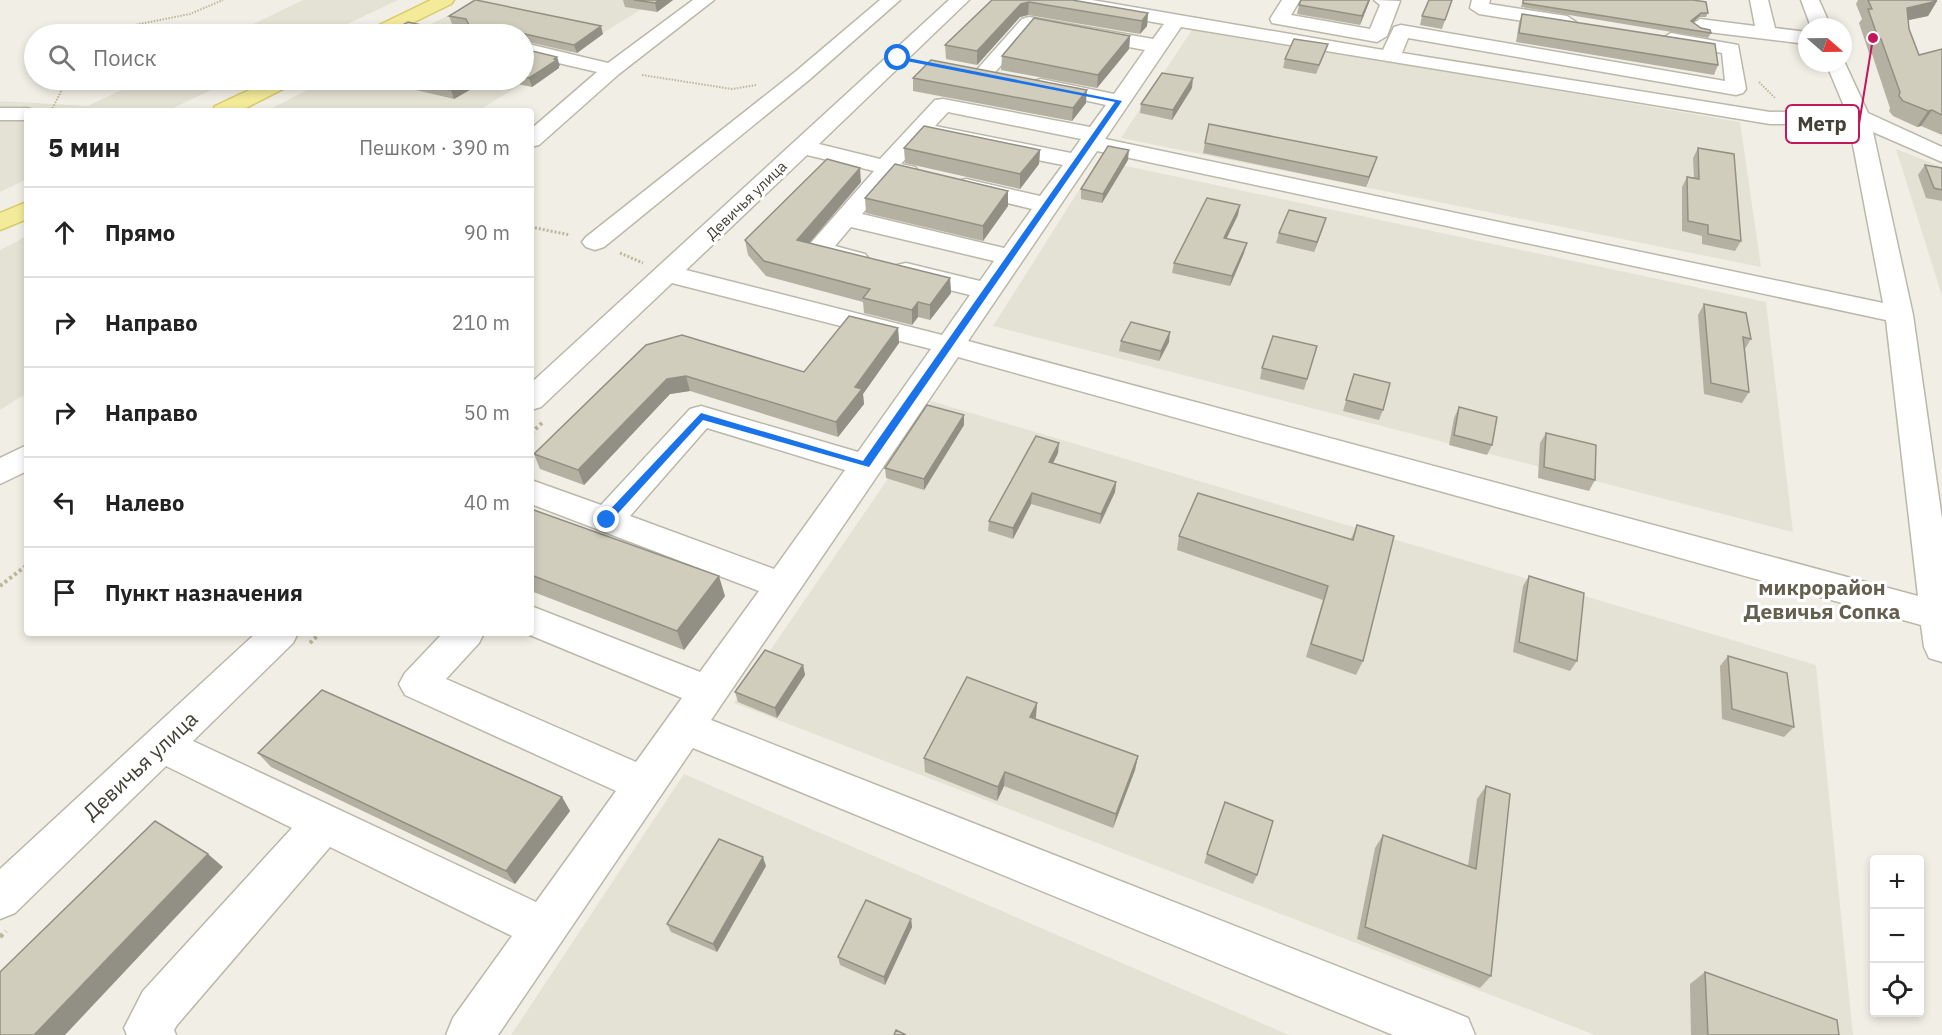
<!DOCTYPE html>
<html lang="ru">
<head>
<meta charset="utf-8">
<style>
  body { margin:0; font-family:"IBM Plex Sans",sans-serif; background:#f2f2f2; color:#222 }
  .controls { position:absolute; right:18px; bottom:18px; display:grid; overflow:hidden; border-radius:6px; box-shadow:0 3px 9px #0003 }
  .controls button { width:54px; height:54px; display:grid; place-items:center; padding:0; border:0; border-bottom:2px solid #e0e0e0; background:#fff; color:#222; font:30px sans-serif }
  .compass { position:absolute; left:1798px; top:18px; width:54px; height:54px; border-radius:50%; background:#fff; box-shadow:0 3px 9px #0003; rotate:110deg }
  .stop { position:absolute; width:18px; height:18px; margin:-14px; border:4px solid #1a73e8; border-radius:50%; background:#fff }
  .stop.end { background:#1a73e8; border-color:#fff; box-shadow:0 2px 6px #0008 }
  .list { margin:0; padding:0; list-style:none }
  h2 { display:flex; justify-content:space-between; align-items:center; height:78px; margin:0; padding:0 24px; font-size:26px }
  h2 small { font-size:20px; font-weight:400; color:#767676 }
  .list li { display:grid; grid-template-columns:39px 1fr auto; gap:18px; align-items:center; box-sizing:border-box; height:90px; padding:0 24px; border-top:2px solid #e0e0e0 }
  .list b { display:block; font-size:22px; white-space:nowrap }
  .list em { font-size:20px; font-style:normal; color:#767676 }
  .icon { flex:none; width:33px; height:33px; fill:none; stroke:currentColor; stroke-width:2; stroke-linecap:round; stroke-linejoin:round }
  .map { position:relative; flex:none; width:1942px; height:1035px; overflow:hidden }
  .search { position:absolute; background:#fff; box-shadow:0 3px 9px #0003; left:24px; top:24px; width:510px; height:66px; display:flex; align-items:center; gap:15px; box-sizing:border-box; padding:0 21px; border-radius:33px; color:#767676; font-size:22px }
  .panel { position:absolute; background:#fff; box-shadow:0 3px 9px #0003; left:24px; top:108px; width:510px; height:528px; border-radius:6px }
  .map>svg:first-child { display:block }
  .residential { fill:#e4e2d4 }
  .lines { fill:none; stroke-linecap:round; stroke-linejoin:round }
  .minor-casing { stroke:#bbb8a9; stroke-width:3 }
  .major-casing { stroke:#d8cb6c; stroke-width:3 }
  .path-far3 { stroke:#bcb69b; stroke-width:2; stroke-dasharray:1.5 1.5; stroke-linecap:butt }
  .path-far2 { stroke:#bcb69b; stroke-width:3; stroke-dasharray:2 2; stroke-linecap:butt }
  .path-far1 { stroke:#bcb69b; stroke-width:4; stroke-dasharray:3 3; stroke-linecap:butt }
  .path { stroke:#bcb69b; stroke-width:4.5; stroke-dasharray:4 4; stroke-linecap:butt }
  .minor { fill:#fff; fill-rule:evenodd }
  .major { fill:#f4eb9a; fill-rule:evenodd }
  .wall { fill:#b4b0a2 }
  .shaded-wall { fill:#929084 }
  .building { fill:#d1cdbc; stroke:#929084; stroke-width:1.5 }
  .route { fill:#1a73e8 }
  .labels { text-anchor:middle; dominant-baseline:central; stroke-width:6; stroke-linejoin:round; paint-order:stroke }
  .far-street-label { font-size:15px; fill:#434035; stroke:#fff }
  .quarter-label { font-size:21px; font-weight:bold; fill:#645f4e; stroke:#fff }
  .near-street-label { font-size:21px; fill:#434035; stroke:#fff }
  .leader { fill:none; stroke:#c2185b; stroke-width:2 }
  .callout-dot { fill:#c2185b; stroke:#fff; stroke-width:2 }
  .callout { fill:#fff; stroke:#c2185b; stroke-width:2 }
  .callout-label { font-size:20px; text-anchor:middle; font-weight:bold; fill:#434035 }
</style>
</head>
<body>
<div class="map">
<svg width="1942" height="1035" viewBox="0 0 1942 1035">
  <rect width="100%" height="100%" fill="#f1efe5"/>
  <g class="residential">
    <path d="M303,0H398L326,34H233Z"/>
    <path d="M478,0H656L478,111H266L327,80H524V34H412Z"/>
    <path d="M1193,28L1740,122L1761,267L1121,138Z"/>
    <path d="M142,80H232L167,111H27V179L0,192V101L88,106Z"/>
    <path d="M1896,149L1942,167V296Z"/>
    <path d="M1098,160L1766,302L1793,532L993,326Z"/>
    <path d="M27,236V393L0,410V250Z"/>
    <path d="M931,401L1816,665L1853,1035H1595L734,703L898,464Z"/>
    <path d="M684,774L1289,1035H511Z"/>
  </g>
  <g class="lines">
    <defs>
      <g id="minor">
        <path d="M693,0H714L619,74L539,145L531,147V129L597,72L524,55V43L608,63Z"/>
        <path d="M880,0H900L809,80L604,247L595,250L586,247L582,242L586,237L795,72Z"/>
        <path d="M949,0H969L819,144L880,159L935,100L943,99L1090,127L1106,105L1034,89L1031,85L1034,81L1041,79L1114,94L1145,50L1033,29L990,78H976L973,74L1022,19L1029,17L1153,39L1164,24L1060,5L1051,0H1092L1383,50L1394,27L1401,25L1725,81L1722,53L1664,43L1661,39L1671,33L1738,45L1746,89L1743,93L1736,95L1408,38L1402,53L1770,112L1846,111L1826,63H1843V59L1868,113L1942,147V162L1873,132L1913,315L1942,519V662L1929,658L1924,647L1921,625L958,357L711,720L1451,1011L1468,1018L1475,1035H1393L693,748L498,1035H446L453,1018L512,936L330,847L177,1025L174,1030L176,1035H127L124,1028L143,991L292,828L166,766L15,913L0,919V869L256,633H298L293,643L193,741L536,902L616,791L405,695L399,684L405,673L443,633H484L479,643L446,679L636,762L682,698L525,633H531V606L700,672L759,591L531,504V480L601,505L690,409L701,406L858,452L931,349L672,283L541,407L531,410V383ZM1181,27L1770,124H1849L1883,303L1105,139ZM948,112L1081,139L1071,153L935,126ZM924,138L1063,165L1040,196L966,179L958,181L954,186L958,191L1032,209L1004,248L862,214L895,176L907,179L915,177L919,172L915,167L901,164ZM1097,151L1886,320L1918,596L968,341ZM807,155L874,171L809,245L805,250L809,255L856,267L865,264L869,259L865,254L835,246L851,227L994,261L980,281L906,263L897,265L893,271L897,277L970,295L942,335L686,270ZM707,428L845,470L774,569L630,516Z"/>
        <path d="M1282,0H1300L1291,15L1370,29L1380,5L1374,0L1400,1L1387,36L1377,42L1272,23L1270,19Z"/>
        <path d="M1472,0H1490L1489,4L1567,16L1576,22L1567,28L1479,14L1470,8Z"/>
        <path d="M1750,0H1768L1775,28L1807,32V44L1700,31L1691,25L1700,19L1755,26Z"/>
        <path d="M1801,0H1819L1831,27H1811Z"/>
        <path d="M0,108H27L36,111H27V120H0Z"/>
        <path d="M27,445V471L0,484V458Z"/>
      </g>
      <g id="major">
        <path d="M431,0H454L451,4L390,34H366L369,30Z"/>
        <path d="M271,80H296L293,84L240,111H212L215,106Z"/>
        <path d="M27,202V219L0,230V213Z"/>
      </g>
    </defs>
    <use href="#minor" class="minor-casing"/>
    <use href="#major" class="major-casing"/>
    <g class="path-far3">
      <path d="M89,34L190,14L223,0"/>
      <path d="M642,75L732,89L756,85"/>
      <path d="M1759,82L1775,98"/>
      <path d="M51,111L67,80"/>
    </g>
    <g class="path-far2">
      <path d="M531,227L570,235"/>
      <path d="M620,253L643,263"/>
    </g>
    <g class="path-far1">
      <path d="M531,433L543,422"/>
      <path d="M0,586L27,565"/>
      <path d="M310,643L320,633"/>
    </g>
    <path class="path" d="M0,937L6,931"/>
    <use href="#minor" class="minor"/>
    <use href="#major" class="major"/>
  </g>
  <g class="wall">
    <path d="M623,0H673L657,12L625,7Z"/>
    <path d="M992,0H1072L1148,13L1147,26L1140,34L1028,15L1020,17L977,65L946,59L945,45Z"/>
    <path d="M1370,0L1360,25L1297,14L1299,5Z"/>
    <path d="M1452,0L1442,29L1420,25L1422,16Z"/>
    <path d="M1523,0H1693L1708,13L1706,17H1699L1693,22L1701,28L1711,33L1708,38L1521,7Z"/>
    <path d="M1858,0H1933L1937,1L1928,16L1909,20V29L1919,55L1942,49V135L1921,126L1917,127L1893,116L1889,111L1890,108L1872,54L1869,53L1859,23L1862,19L1856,4Z"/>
    <path d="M1522,14L1718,65L1714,75L1516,42L1519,23Z"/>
    <path d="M449,16L603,34L577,53L524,41V34H386L435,28L466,27L452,24Z"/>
    <path d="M1130,36L1129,49L1097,88L1001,70L1002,56Z"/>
    <path d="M524,49L560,66H559V68L532,87L498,80H524Z"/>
    <path d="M1325,53L1316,74L1283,68L1285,59Z"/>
    <path d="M913,78L1086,103L1072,121L913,91Z"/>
    <path d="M184,80H234L216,88Z"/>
    <path d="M374,80H487L454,99Z"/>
    <path d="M1192,88L1172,120L1140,113L1141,104Z"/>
    <path d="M1205,143L1374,166L1366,187L1203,153Z"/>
    <path d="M904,148L1040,150L1039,164L1020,189L905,163Z"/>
    <path d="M1698,148L1741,241L1735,251L1702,244V236L1682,231V187L1687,177L1694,178L1693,158Z"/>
    <path d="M1128,160L1102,203L1081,199V189Z"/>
    <path d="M1925,165L1942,168V201L1926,198L1918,175Z"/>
    <path d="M861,182L809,243L950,278L951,293L930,320L918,317L912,325L864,313L863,302L766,276L748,255L745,240Z"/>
    <path d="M865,198L1008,206L983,241L866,213Z"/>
    <path d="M1238,215L1226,238L1244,253L1230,286L1172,273L1174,263Z"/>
    <path d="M1323,228L1314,252L1276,243L1279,233Z"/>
    <path d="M1704,304L1751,339L1745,349L1749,392L1742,403L1704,394L1698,315Z"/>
    <path d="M898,328L899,343L863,394L864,404L838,437L690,391L670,394L584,485L540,469L534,454L646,345L804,372Z"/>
    <path d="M1121,341L1169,342L1159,361L1119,351Z"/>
    <path d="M1317,346L1304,390L1260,379L1262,368Z"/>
    <path d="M1354,374L1383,410L1379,420L1343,411Z"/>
    <path d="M1459,407L1492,445L1487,455L1449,445L1454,418Z"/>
    <path d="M964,425L924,490L886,478L885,468Z"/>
    <path d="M1546,433L1595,480L1589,491L1538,478L1540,443Z"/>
    <path d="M1058,453L1053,463L1116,482L1115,492L1100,524L1031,504L1013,539L988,531L989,521Z"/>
    <path d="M531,509L725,596L684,650L531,591Z"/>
    <path d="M1357,525L1363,661L1356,675L1306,657L1323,600L1177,550L1179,536L1351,539Z"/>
    <path d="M1529,576L1577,661L1570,671L1513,652L1523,586Z"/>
    <path d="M1728,656L1794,727L1784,737L1722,719L1720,666Z"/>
    <path d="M803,665L805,675L777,718L738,702L735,692Z"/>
    <path d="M1037,703L1035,719L1138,756L1135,770L1113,828L1004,786L997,801L925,772L924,758Z"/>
    <path d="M258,753L562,797L570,811L515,884L271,767Z"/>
    <path d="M1486,786L1491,976L1480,988L1357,939L1375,848L1383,835L1468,866L1477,799Z"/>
    <path d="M1225,802L1257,875L1253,884L1204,863Z"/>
    <path d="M766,866L717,952L671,932L667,924Z"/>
    <path d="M911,919L912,927L885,985L840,965L838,957Z"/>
    <path d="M1705,972L1839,1035H1691L1690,984Z"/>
  </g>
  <g class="shaded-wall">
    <path d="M659,0H673L657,12L655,3Z"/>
    <path d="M1369,0H1370L1360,25L1362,16Z"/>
    <path d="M1937,1L1928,16L1899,22L1907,8Z"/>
    <path d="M1029,2L1028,15L1020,17L977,65V51L1021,4Z"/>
    <path d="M1148,13L1147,26L1140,34L1142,21Z"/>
    <path d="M1701,13L1699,17L1689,26L1691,21Z"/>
    <path d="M601,26L603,34L577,53L574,45Z"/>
    <path d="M1130,36L1129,49L1097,88L1098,75Z"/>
    <path d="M557,57L560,66H559V68L532,87L529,78Z"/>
    <path d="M1193,78L1192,88L1172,120L1173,110Z"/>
    <path d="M212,80H234L216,88Z"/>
    <path d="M469,80H487L454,99L451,90Z"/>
    <path d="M1087,90L1086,103L1072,121L1073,108Z"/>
    <path d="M1932,110L1921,126L1917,127L1928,111Z"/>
    <path d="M1040,150L1039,164L1020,189V174Z"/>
    <path d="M1129,150L1128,160L1102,203L1103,194Z"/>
    <path d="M1377,157L1374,166L1366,187L1369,177Z"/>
    <path d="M860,168L861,182L799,255L797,240Z"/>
    <path d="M1008,191V206L983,241V226Z"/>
    <path d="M1240,205L1238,215L1222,248L1224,238Z"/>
    <path d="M1326,218L1323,228L1314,252L1317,242Z"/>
    <path d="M1247,243L1244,253L1230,286L1232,276Z"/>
    <path d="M950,278L951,293L930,320V305Z"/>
    <path d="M918,302V317L912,325V310Z"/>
    <path d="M898,328L899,343L863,394L864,404L838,437L836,422L855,387Z"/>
    <path d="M1170,332L1169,342L1159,361L1161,351Z"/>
    <path d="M686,376L690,391L670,394L584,485L578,470L667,379Z"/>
    <path d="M964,415V425L924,490V479Z"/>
    <path d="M1059,443L1058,453L1048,473L1049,462Z"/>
    <path d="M1116,482L1115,492L1100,524L1101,514Z"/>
    <path d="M1032,493L1031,504L1013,539V528Z"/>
    <path d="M719,576L725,596L684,650L677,631Z"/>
    <path d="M803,665L805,675L777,718L775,708Z"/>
    <path d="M1037,703L1036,717L1029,732L1030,717Z"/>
    <path d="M1138,756L1135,770L1113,828L1116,814Z"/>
    <path d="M1005,772L1004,786L997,801L998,787Z"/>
    <path d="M562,797L570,811L515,884L506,871Z"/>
    <path d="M208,854L223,867L65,1035H34Z"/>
    <path d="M763,857L766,866L717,952L713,944Z"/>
    <path d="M911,919L912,927L885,985L884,977Z"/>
  </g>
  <g class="building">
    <path d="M475,0H476L601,26L574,45L520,33V34H386L408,22L435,28L470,27L466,19L449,16Z"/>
    <path d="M634,0H659L655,3Z"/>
    <path d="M992,0H1072L1148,13L1142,21L1029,2L1021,4L977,51L945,45Z"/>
    <path d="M1301,0H1369L1362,16L1299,5Z"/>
    <path d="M1429,0H1452L1445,20L1422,16Z"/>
    <path d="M1523,0H1693L1706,2L1708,13H1701L1691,21L1701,28L1710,30L1711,33L1523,3Z"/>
    <path d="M1868,0H1933L1937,1L1907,8L1909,29L1919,55L1942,49V115L1932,110L1928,111L1903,101L1899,96L1900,92L1881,39L1878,38L1868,9H1872Z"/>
    <path d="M1522,14L1715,44L1718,65L1519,33Z"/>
    <path d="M1034,18L1130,36L1098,75L1002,56Z"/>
    <path d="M1294,39L1328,44L1319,65L1285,59Z"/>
    <path d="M524,49L557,57L554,59L557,60L529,78L524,77Z"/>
    <path d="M931,60L1087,90L1073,108L913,78Z"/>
    <path d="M1162,73L1193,78L1173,110L1141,104Z"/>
    <path d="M406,80H469L451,90Z"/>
    <path d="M1209,124L1377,157L1369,177L1205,143Z"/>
    <path d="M924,126L1040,150L1020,174L904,148Z"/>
    <path d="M1108,146L1129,150L1103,194L1081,189Z"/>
    <path d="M1698,148L1734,154L1741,241L1708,234V225L1688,221L1687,177L1699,179Z"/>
    <path d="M827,159L860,168L797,240L950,278L930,305L918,302L912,310L863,298L870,289L764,261L745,240Z"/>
    <path d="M895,164L1008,191L983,226L865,198Z"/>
    <path d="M1925,165L1942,168V190L1934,188Z"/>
    <path d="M1207,198L1240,205L1224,238L1247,243L1232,276L1174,263Z"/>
    <path d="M1289,210L1326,218L1317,242L1279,233Z"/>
    <path d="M1704,304L1746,313L1751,339L1743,337L1749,392L1711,383Z"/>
    <path d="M849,316L898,328L855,387L862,389L836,422L686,376L667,379L578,470L534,454L646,345L682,335L804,372Z"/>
    <path d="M1131,322L1170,332L1161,351L1121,341Z"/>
    <path d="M1273,336L1317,346L1307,379L1262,368Z"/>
    <path d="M1354,374L1390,383L1383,410L1346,400Z"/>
    <path d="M927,405L964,415L924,479L885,468Z"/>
    <path d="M1459,407L1497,417L1492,445L1454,435Z"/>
    <path d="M1546,433L1596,445L1595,480L1544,467Z"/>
    <path d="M1036,436L1059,443L1049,462L1116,482L1101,514L1032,493L1013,528L989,521Z"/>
    <path d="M1198,493L1353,540L1357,525L1394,536L1363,661L1311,644L1328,586L1179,536Z"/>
    <path d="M531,509L719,576L677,631L531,575Z"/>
    <path d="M1529,576L1584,593L1577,661L1519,642Z"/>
    <path d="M765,650L803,665L775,708L735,692Z"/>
    <path d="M1728,656L1787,673L1794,727L1732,709Z"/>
    <path d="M967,677L1037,703L1030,717L1138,756L1116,814L1005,772L998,787L924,758Z"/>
    <path d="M322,690L562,797L506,871L258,753Z"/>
    <path d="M1486,786L1510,794L1491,976L1365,927L1383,835L1476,869Z"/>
    <path d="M1225,802L1273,821L1257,875L1207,854Z"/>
    <path d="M155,821L208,854L34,1035H0V972Z"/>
    <path d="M719,839L763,857L713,944L667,924Z"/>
    <path d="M866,900L911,919L884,977L838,957Z"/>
    <path d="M1705,972L1837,1020L1839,1035H1708Z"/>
    <path d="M896,1030L906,1035H894Z"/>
  </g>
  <path class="route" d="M898,56L1122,101L869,467L703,420L610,522H603V517L701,413L863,461L1115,102L896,59Z"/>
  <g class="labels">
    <g class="far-street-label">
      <text transform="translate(746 200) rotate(-44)">Девичья улица</text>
    </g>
    <g class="quarter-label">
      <text x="1822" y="587">микрорайон<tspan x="1822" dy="24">Девичья Сопка</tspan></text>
    </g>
    <g class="near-street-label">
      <text transform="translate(140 765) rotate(-43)">Девичья улица</text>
    </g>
  </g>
  <path class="leader" d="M1873 38L1859 124"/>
  <circle class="callout-dot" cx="1873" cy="38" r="6"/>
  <rect class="callout" x="1786" y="105" width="73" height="38" rx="6"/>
  <g class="callout-label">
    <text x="1822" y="131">Метр</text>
  </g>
</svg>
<div class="controls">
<button>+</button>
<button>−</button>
<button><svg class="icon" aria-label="locate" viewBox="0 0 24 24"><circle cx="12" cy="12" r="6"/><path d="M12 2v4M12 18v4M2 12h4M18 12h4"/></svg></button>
</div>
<svg class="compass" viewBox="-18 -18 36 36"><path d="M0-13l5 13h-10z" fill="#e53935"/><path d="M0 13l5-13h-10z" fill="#767676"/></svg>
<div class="stop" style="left:898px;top:58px"></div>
<div class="stop end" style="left:607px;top:520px"></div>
<div class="search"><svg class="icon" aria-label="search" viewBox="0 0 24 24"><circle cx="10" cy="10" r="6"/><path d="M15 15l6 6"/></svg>Поиск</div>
<section class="panel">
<h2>5 мин<small>Пешком · 390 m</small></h2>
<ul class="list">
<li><svg class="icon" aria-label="ahead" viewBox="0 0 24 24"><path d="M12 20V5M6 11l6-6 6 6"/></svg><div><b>Прямо</b></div><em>90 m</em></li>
<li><svg class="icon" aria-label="right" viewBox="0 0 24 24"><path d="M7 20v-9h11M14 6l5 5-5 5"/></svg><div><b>Направо</b></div><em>210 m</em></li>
<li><svg class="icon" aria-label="right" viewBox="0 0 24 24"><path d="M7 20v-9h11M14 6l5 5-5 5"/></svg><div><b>Направо</b></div><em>50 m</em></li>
<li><svg class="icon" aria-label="left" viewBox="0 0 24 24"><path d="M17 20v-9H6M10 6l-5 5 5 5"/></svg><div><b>Налево</b></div><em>40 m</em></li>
<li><svg class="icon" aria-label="arrive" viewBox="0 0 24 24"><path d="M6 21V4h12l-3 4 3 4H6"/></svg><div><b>Пункт назначения</b></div></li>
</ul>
</section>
</div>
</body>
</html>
